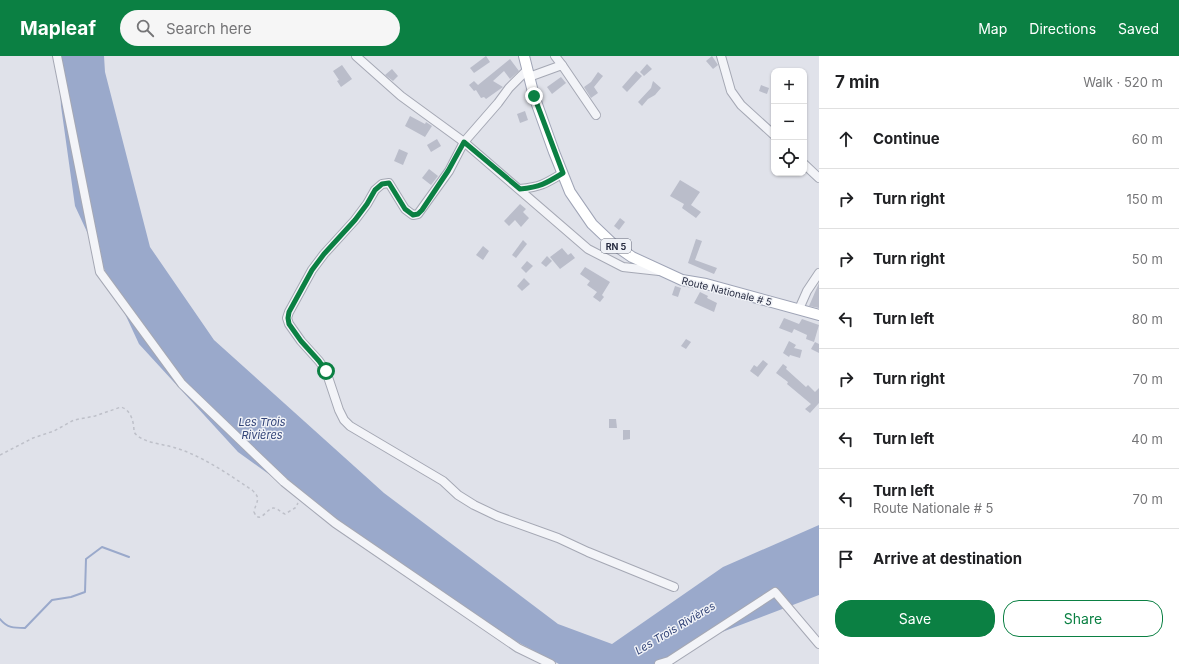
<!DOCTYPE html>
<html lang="en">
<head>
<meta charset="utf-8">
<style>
  body { margin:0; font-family:Inter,sans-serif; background:#f6f6f6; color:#202124 }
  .controls { position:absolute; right:12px; top:12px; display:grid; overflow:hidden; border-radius:8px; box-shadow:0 1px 3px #0004 }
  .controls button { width:36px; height:36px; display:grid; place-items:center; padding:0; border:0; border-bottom:1px solid #e0e0e0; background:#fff; color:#202124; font:20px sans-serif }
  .stop { position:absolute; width:12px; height:12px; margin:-9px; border:3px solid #0b8043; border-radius:50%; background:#fff }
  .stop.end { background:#0b8043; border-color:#fff; box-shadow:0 1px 4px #0008 }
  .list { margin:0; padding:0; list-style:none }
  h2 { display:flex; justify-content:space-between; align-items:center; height:52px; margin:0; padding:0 16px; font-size:17px }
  h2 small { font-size:13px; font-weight:400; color:#757577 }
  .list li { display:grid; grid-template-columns:26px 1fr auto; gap:12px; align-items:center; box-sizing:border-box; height:60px; padding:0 16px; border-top:1px solid #e0e0e0 }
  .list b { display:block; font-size:15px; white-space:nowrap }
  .list p { margin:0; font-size:13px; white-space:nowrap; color:#757577 }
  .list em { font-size:13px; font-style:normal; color:#757577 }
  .actions { display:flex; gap:8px; padding:12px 16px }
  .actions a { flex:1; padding:9px 0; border:1px solid #0b8043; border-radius:16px; text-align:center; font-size:14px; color:#0b8043 }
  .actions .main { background:#0b8043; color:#fff }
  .icon { flex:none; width:22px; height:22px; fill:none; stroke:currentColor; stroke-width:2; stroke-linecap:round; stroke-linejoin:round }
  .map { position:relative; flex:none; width:819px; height:608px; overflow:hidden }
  header { display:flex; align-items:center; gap:24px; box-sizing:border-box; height:56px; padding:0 20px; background:#0b8043; color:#fff }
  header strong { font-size:19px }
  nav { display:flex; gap:22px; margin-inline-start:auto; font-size:14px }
  .search { width:280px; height:36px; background:#f6f6f6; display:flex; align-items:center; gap:10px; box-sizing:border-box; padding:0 14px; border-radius:22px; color:#757577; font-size:15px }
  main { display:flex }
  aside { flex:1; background:#fff }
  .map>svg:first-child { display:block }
  .water { fill:#9aa9cb }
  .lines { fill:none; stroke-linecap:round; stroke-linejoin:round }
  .stream { stroke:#9aa9cb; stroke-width:2 }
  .building { fill:#babdca }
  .minor-casing { stroke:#a5a8b4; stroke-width:10 }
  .major-casing { stroke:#9fa4b6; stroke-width:12 }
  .path { stroke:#bec0c9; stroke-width:1.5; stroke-dasharray:3 3; stroke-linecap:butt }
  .minor { stroke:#f3f4f8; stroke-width:8 }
  .major { stroke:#fff; stroke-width:10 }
  .route { stroke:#0b8043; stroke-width:5 }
  .labels { text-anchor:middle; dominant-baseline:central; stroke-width:3; stroke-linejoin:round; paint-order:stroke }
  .shield { fill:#f0f2f7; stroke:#646878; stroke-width:1 }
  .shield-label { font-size:9px; font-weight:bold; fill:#282d42 }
  .street-label { font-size:10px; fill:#282d42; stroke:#f0f2f7 }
  .water-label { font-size:11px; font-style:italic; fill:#314377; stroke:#f0f2f7 }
</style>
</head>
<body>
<header>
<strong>Mapleaf</strong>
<div class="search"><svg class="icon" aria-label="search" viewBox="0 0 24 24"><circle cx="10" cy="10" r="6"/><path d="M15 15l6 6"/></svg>Search here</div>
<nav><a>Map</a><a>Directions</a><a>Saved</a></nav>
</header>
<main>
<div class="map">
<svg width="819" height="608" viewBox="0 0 819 608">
  <rect width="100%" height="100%" fill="#e0e2ea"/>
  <path class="water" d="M58,0H104L105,16L150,191L214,284L384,437L558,568L612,588L723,511L819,469V539L688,589L663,608H559L463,557L238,396L139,288L75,150L61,50Z"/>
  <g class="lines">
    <path class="stream" d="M0,563C7,572 14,572 25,572L52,544L71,541L85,536L86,503L102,491L129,501"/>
  </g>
  <g class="building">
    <path d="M486,0L490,6L474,17L470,12Z"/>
    <path d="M712,0L718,9L713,13L706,5Z"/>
    <path d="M510,3L519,15L510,23L504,15L493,25L503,31L486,43L484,41L481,42L476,34L474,35L469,29L474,25L478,29Z"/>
    <path d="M647,8L652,13L644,20L640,16Z"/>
    <path d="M342,9L352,23L341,31L337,25L339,24L333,15Z"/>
    <path d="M392,13L398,20L393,25L385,19Z"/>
    <path d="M636,15L642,20L627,36L622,31Z"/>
    <path d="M598,16L603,20L594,31L598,37L591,42L584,31L591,26Z"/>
    <path d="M561,21L566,27L552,38L547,31Z"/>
    <path d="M653,25L661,32L655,39L648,43L642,50L638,46L651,32Z"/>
    <path d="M761,29L769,32L767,38L759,35Z"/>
    <path d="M525,55L528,64L520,67L517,58Z"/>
    <path d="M410,60L425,68L426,66L432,70L425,81L405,70Z"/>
    <path d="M437,83L441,90L431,96L427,89Z"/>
    <path d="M399,93L408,97L403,109L394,105Z"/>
    <path d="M429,113L438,120L431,129L422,122Z"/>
    <path d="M680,124L700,136L691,149L701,156L696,162L682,152L684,148L670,140Z"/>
    <path d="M520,148L526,153L523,156L529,162L521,171L515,164L509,170L504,165Z"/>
    <path d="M620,162L625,166L619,174L614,170Z"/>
    <path d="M696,183L702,185L695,204L717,212L714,218L688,207Z"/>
    <path d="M523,184L527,188L516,202L512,199Z"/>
    <path d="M483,190L489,195L483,204L476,199Z"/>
    <path d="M562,192L568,199L571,197L575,202L560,213L550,201Z"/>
    <path d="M547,200L552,205L546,211L541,207Z"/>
    <path d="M527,205L533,210L526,217L521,212Z"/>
    <path d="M585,211L610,226L602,239L604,241L600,246L593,241L597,236L587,229L590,225L580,218Z"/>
    <path d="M524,222L530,228L522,235L517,230Z"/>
    <path d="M819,227V252L809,250Z"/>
    <path d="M675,230L681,232L678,241L672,239Z"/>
    <path d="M700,236L708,240L707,242L717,247L714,256L694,247Z"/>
    <path d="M784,262L799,268L802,263L819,269L814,286L806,283L807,279L794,273L792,277L779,272Z"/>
    <path d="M686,283L691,286L686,293L681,290Z"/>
    <path d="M789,285L796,289L794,292L802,294L800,302L790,299L789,301L783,297Z"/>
    <path d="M815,286L819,288V297L811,293Z"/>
    <path d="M763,304L768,308L758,321L750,315L754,309L757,311Z"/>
    <path d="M783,308L787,311L786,313L806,331L808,329L815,336L819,332V347L810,357L805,353L811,348L787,328L788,326L776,317Z"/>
    <path d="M609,363H616L617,372H609Z"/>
    <path d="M623,374H630V383L623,384Z"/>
  </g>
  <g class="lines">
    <defs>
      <g id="minor">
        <path d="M57,0L100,216L182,328L284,426L335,467L518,592L551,608"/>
        <path d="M356,0L401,40L464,86L588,193L623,211L659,215"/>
        <path d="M555,0L562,9"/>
        <path d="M721,0L731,35L741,49L774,79"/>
        <path d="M527,14L509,32L498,47L464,86L449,115L418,158L413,159L405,153L389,127L382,128L375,134L367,148L355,164L324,198L312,214L289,256L287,262L289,268L301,285L319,305L326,315L339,354L344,364L350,370L443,425L458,439L474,449L497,460L558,482L588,496L674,531"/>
        <path d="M529,21L562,9L596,59"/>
        <path d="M804,108L819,122"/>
        <path d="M520,133C540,131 545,128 563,117"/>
        <path d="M799,253L807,235L819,217"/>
        <path d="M659,608L669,605L775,536L819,588"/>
      </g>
      <path id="major" d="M524,0L534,40L554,96L570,136L592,168L613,188L632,201L682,224L706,228L819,259"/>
    </defs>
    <use href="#minor" class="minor-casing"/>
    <use href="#major" class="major-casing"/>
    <path class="path" d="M0,399L33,382L54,375L74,364L95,360L121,351C131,354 134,366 134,376C141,387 164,388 176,392C204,401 228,418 252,434C262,443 256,445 254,456C260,470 267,451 274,452C278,452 281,457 285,458L295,452L298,447"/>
    <use href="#minor" class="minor"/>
    <use href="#major" class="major"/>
  </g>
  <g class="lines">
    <path class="route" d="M326,315L319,305L301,285L289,268L288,262L289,256L312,214L324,198L355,164L367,148L375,134L382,128L389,127L405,153L413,159L418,158L422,154L448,115L464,86L520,133C540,131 545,128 563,117L534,40"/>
  </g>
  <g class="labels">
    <rect class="shield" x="601" y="183" width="30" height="14" rx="3"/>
    <g class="shield-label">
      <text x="616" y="190">RN 5</text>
    </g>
    <g class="street-label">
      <text transform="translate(727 235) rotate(14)">Route Nationale # 5</text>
    </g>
    <g class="water-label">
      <text x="262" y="366">Les Trois<tspan x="262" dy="13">Rivières</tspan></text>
      <text transform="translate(675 572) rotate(-31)">Les Trois Rivières</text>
    </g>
  </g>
</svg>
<div class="controls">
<button>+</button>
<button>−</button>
<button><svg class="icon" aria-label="locate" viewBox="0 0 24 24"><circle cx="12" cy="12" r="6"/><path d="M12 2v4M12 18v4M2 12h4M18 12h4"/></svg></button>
</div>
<div class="stop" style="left:326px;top:315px"></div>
<div class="stop end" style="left:534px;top:40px"></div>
</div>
<aside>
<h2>7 min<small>Walk · 520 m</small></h2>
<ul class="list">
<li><svg class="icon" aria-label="ahead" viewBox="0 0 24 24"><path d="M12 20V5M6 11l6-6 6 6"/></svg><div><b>Continue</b></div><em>60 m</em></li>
<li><svg class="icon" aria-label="right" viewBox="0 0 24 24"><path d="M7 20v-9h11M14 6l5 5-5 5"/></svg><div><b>Turn right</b></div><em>150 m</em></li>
<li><svg class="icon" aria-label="right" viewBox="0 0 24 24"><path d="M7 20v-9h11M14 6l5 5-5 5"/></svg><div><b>Turn right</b></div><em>50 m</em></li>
<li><svg class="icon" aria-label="left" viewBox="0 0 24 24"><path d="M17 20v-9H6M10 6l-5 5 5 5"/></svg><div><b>Turn left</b></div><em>80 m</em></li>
<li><svg class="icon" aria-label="right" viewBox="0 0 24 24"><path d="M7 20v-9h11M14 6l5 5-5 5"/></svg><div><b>Turn right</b></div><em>70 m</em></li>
<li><svg class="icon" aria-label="left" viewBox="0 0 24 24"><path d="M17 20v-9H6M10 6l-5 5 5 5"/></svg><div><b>Turn left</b></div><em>40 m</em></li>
<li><svg class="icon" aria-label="left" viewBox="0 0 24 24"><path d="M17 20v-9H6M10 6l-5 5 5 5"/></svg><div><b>Turn left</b><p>Route Nationale # 5</p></div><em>70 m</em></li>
<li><svg class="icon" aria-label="arrive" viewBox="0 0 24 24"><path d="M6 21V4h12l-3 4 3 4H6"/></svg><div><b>Arrive at destination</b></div></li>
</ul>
<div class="actions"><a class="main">Save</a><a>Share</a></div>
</aside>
</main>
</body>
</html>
